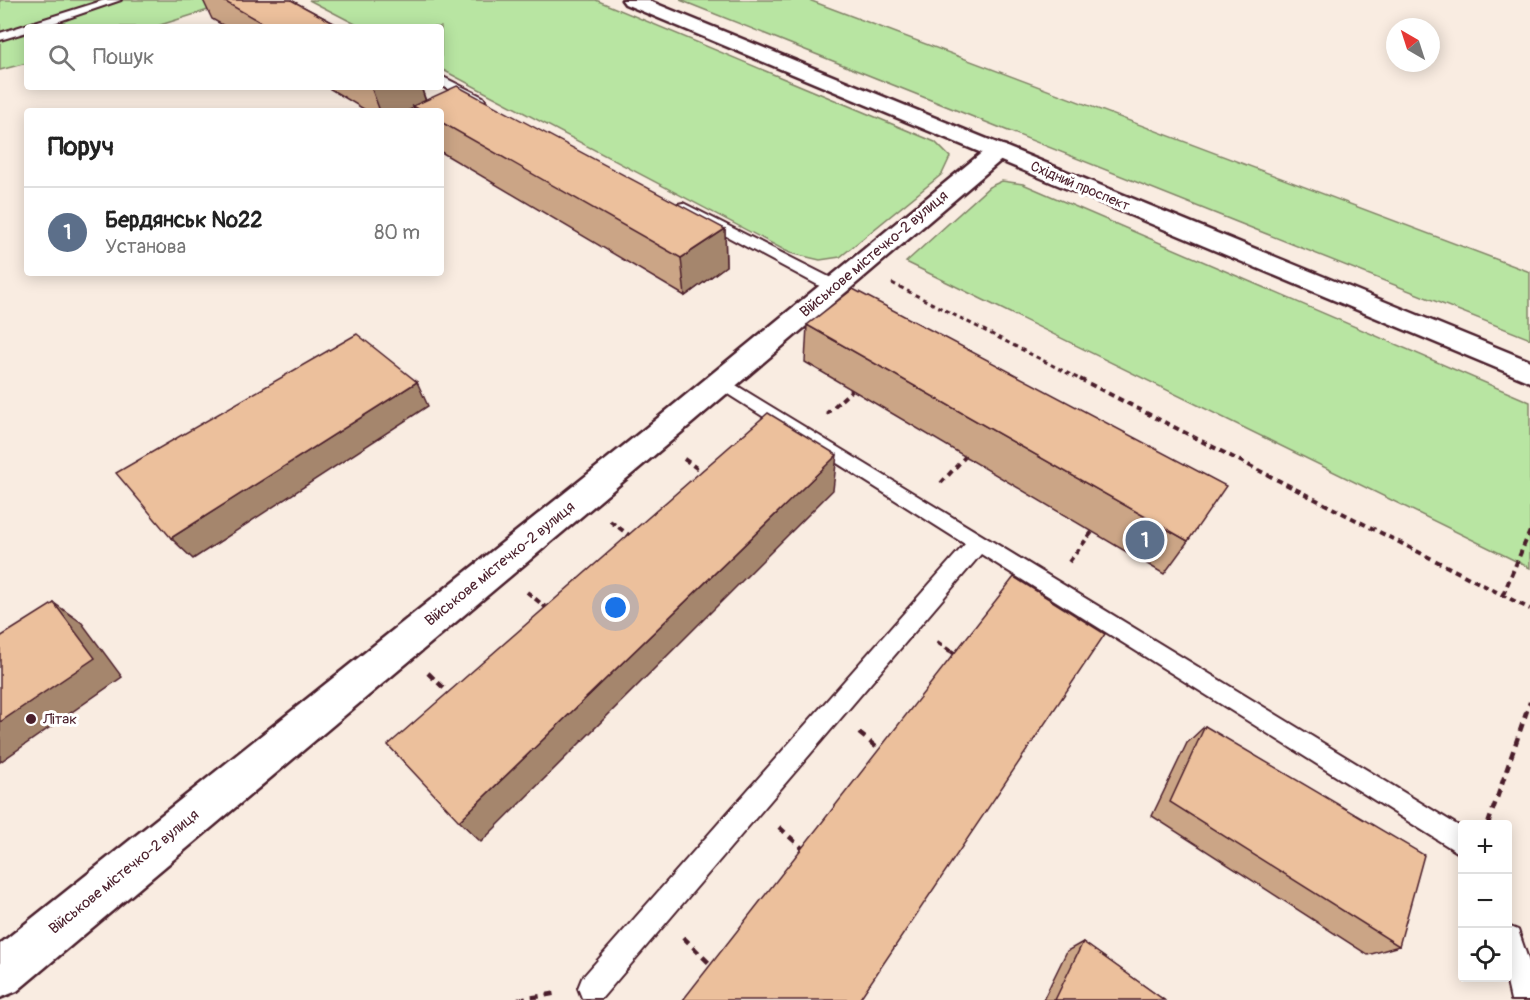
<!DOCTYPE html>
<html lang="uk">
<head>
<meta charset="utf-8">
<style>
  body { margin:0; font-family:Pangolin,sans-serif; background:#f6f6f6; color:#222 }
  .controls { position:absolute; right:18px; bottom:18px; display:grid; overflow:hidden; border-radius:6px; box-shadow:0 3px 15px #0003 }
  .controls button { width:54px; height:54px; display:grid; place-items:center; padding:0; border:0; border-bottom:2px solid #e0e0e0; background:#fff; color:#222; font:30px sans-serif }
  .compass { position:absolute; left:1386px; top:18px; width:54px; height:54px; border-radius:50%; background:#fff; box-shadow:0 3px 15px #0003; rotate:321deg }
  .you { position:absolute; left:616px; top:608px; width:21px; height:21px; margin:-15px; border:4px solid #fff; border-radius:50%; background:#1a73e8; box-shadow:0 0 0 9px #1a73e833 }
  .badge { display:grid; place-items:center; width:39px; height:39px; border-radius:50%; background:#111827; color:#fff; font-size:20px; font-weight:700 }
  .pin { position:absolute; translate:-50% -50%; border:3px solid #fff; box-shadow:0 2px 6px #0006 }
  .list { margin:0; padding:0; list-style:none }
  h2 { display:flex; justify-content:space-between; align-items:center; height:78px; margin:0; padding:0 24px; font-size:26px }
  h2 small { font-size:20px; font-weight:400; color:#767676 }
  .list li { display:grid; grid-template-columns:39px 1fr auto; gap:18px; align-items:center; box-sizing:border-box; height:90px; padding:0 24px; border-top:2px solid #e0e0e0 }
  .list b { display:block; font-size:22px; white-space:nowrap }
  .list p { margin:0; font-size:20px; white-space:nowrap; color:#767676 }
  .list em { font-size:20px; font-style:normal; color:#767676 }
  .icon { flex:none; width:33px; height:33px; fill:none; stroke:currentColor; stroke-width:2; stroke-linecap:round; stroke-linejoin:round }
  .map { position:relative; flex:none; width:1530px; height:1000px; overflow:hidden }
  .search { position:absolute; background:#fff; box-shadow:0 3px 15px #0003; left:24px; top:24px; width:420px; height:66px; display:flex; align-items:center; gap:15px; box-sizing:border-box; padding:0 21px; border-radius:6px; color:#767676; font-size:22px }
  .panel { position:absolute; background:#fff; box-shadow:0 3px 15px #0003; left:24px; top:108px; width:420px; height:168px; border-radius:6px }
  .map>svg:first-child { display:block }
  .green { fill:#b8e5a2; stroke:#818266; stroke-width:1.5 }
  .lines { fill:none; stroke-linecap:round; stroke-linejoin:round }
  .lane-casing { stroke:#4a1f2b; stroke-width:4 }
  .street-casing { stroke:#4a1f2b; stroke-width:5 }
  .secondary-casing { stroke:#4a1f2b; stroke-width:5 }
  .path-far2 { stroke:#4a1f2b; stroke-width:3; stroke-dasharray:4.5 4; stroke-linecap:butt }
  .path-far1 { stroke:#4a1f2b; stroke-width:4; stroke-dasharray:6 4.5; stroke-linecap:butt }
  .path { stroke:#4a1f2b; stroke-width:4.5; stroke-dasharray:8 6; stroke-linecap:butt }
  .lane { fill:#fff; fill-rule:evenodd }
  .street { fill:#fff; fill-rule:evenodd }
  .secondary { fill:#fff; fill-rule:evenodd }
  .wall { fill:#cba586; stroke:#4a1f2b; stroke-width:1.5 }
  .shaded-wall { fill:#a5866d; stroke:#4a1f2b; stroke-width:1.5 }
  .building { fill:#ecc09c; stroke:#4a1f2b; stroke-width:1.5 }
  .poi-dot { fill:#4a1f2b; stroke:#fff; stroke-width:2 }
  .labels { text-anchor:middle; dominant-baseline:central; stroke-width:6; stroke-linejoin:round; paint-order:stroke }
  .far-street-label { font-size:14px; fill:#4a1f2b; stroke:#fff }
  .street-label { font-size:15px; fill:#4a1f2b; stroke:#fff }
  .poi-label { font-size:15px; fill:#4a1f2b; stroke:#fff; text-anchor:start }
</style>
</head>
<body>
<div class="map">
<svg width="1530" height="1000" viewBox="0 0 1530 1000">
  <rect width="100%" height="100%" fill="#f9ece1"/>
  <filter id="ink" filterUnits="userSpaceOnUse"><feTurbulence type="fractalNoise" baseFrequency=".0167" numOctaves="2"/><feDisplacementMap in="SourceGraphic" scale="12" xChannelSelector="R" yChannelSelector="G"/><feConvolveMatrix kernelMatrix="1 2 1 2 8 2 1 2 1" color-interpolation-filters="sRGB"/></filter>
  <g filter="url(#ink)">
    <g class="green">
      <path d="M0,0H240L154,27H27V63L0,70Z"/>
      <path d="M309,0H596L935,142L950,157L942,174L840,257L820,260L790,253L441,69V27H361Z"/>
      <path d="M680,0H809L1530,272V339Z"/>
      <path d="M1002,181L1023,184L1530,402V568L906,262L989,187Z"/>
    </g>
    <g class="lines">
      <defs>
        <g id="lane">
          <path d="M105,0H121L42,27H27V32L0,40V33Z"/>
          <path d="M441,76L483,97L485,100L479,104L475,103L441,85Z"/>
          <path d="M683,203L841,283L843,287L841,291H829L678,210V204Z"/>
          <path d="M721,376L1462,828V855L981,554L602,998H582L578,988L582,978L965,544L715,386L712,382L715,378Z"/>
          <path d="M1508,926L1518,930L1530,965V1000H1511L1506,978Z"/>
        </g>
        <path id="street" d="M998,144L1006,146L1009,151L1006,156L664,447L17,991L0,998V944L642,431L990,146Z"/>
        <path id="secondary" d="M622,0H647L1530,361V382L625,4Z"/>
      </defs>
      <use href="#lane" class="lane-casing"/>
      <use href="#street" class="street-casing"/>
      <use href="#secondary" class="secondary-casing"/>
      <path class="path-far2" d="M892,283L1083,381"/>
      <g class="path-far1">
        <path d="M1080,379L1530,609"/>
        <path d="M826,414L852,390"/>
        <path d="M684,459L705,474"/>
        <path d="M941,483L965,457"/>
        <path d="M610,521L633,538"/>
        <path d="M1069,562L1092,532"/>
        <path d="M527,592L549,610"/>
        <path d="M1503,595L1530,531"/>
        <path d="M937,642L953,653"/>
      </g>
      <g class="path">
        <path d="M951,651L958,656"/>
        <path d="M428,673L451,695"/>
        <path d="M859,733L881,751"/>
        <path d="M1488,824L1530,702"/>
        <path d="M779,827L804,850"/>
        <path d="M683,937L714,968"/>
        <path d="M518,1000L558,993"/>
      </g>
      <use href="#lane" class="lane"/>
      <use href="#street" class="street"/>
      <use href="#secondary" class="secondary"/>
    </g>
    <g class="wall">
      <path d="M203,0H291L341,27H226L212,19Z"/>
      <path d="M327,87H421L426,101L725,229L726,266L685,296L441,152V111H415L414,108L407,111H367Z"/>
      <path d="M807,325L1188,541L1164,574L805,362Z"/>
      <path d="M1205,726L1399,946L1368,955L1152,816L1187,743Z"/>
      <path d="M1083,942L1164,1000H1043L1067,951Z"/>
    </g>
    <g class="shaded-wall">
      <path d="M371,87H421L426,102L413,106L414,108L407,111H380Z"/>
      <path d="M725,229L726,266L685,296L681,258Z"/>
      <path d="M417,382L428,406L193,559L171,538Z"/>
      <path d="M837,455L833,490L481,842L459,821Z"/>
      <path d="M54,603L82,623L122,677L0,762V722Z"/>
    </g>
    <g class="building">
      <path d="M222,0H291L341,27H269Z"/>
      <path d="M457,86L725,229L681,258L441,122V111H422L413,106Z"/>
      <path d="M853,289L1226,486L1188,541L807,325Z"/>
      <path d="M357,334L417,382L171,538L116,473Z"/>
      <path d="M768,413L837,455L459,821L388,745Z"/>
      <path d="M1014,577L1105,634L859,1000H683Z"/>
      <path d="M54,603L95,658L0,722V637Z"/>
      <path d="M1205,726L1424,855L1399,946L1170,802Z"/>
      <path d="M1083,942L1164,1000H1055Z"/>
    </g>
  </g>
  <circle class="poi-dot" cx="31" cy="719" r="6"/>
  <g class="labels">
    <g class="far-street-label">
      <text transform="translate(1080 186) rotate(23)">Східний проспект</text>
    </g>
    <g class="street-label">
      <text transform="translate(874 254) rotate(-40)">Військове містечко-2 вулиця</text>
      <text transform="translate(500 564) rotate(-39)">Військове містечко-2 вулиця</text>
      <text transform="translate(124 872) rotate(-39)">Військове містечко-2 вулиця</text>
    </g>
    <g class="poi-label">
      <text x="43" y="719">Літак</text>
    </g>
  </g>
</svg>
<div class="controls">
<button>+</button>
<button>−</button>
<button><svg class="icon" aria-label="locate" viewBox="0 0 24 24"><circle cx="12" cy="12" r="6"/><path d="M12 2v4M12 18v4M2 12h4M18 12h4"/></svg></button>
</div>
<svg class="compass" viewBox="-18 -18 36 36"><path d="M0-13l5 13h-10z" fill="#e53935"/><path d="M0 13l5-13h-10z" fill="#767676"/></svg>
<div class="you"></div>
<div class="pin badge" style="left:1145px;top:540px;background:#5c6f8a">1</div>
<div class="search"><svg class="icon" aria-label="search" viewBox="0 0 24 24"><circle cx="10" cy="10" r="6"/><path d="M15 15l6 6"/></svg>Пошук</div>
<section class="panel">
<h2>Поруч<small></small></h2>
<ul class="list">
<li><span class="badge" style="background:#5c6f8a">1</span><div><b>Бердянськ №22</b><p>Установа</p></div><em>80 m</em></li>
</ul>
</section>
</div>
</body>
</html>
